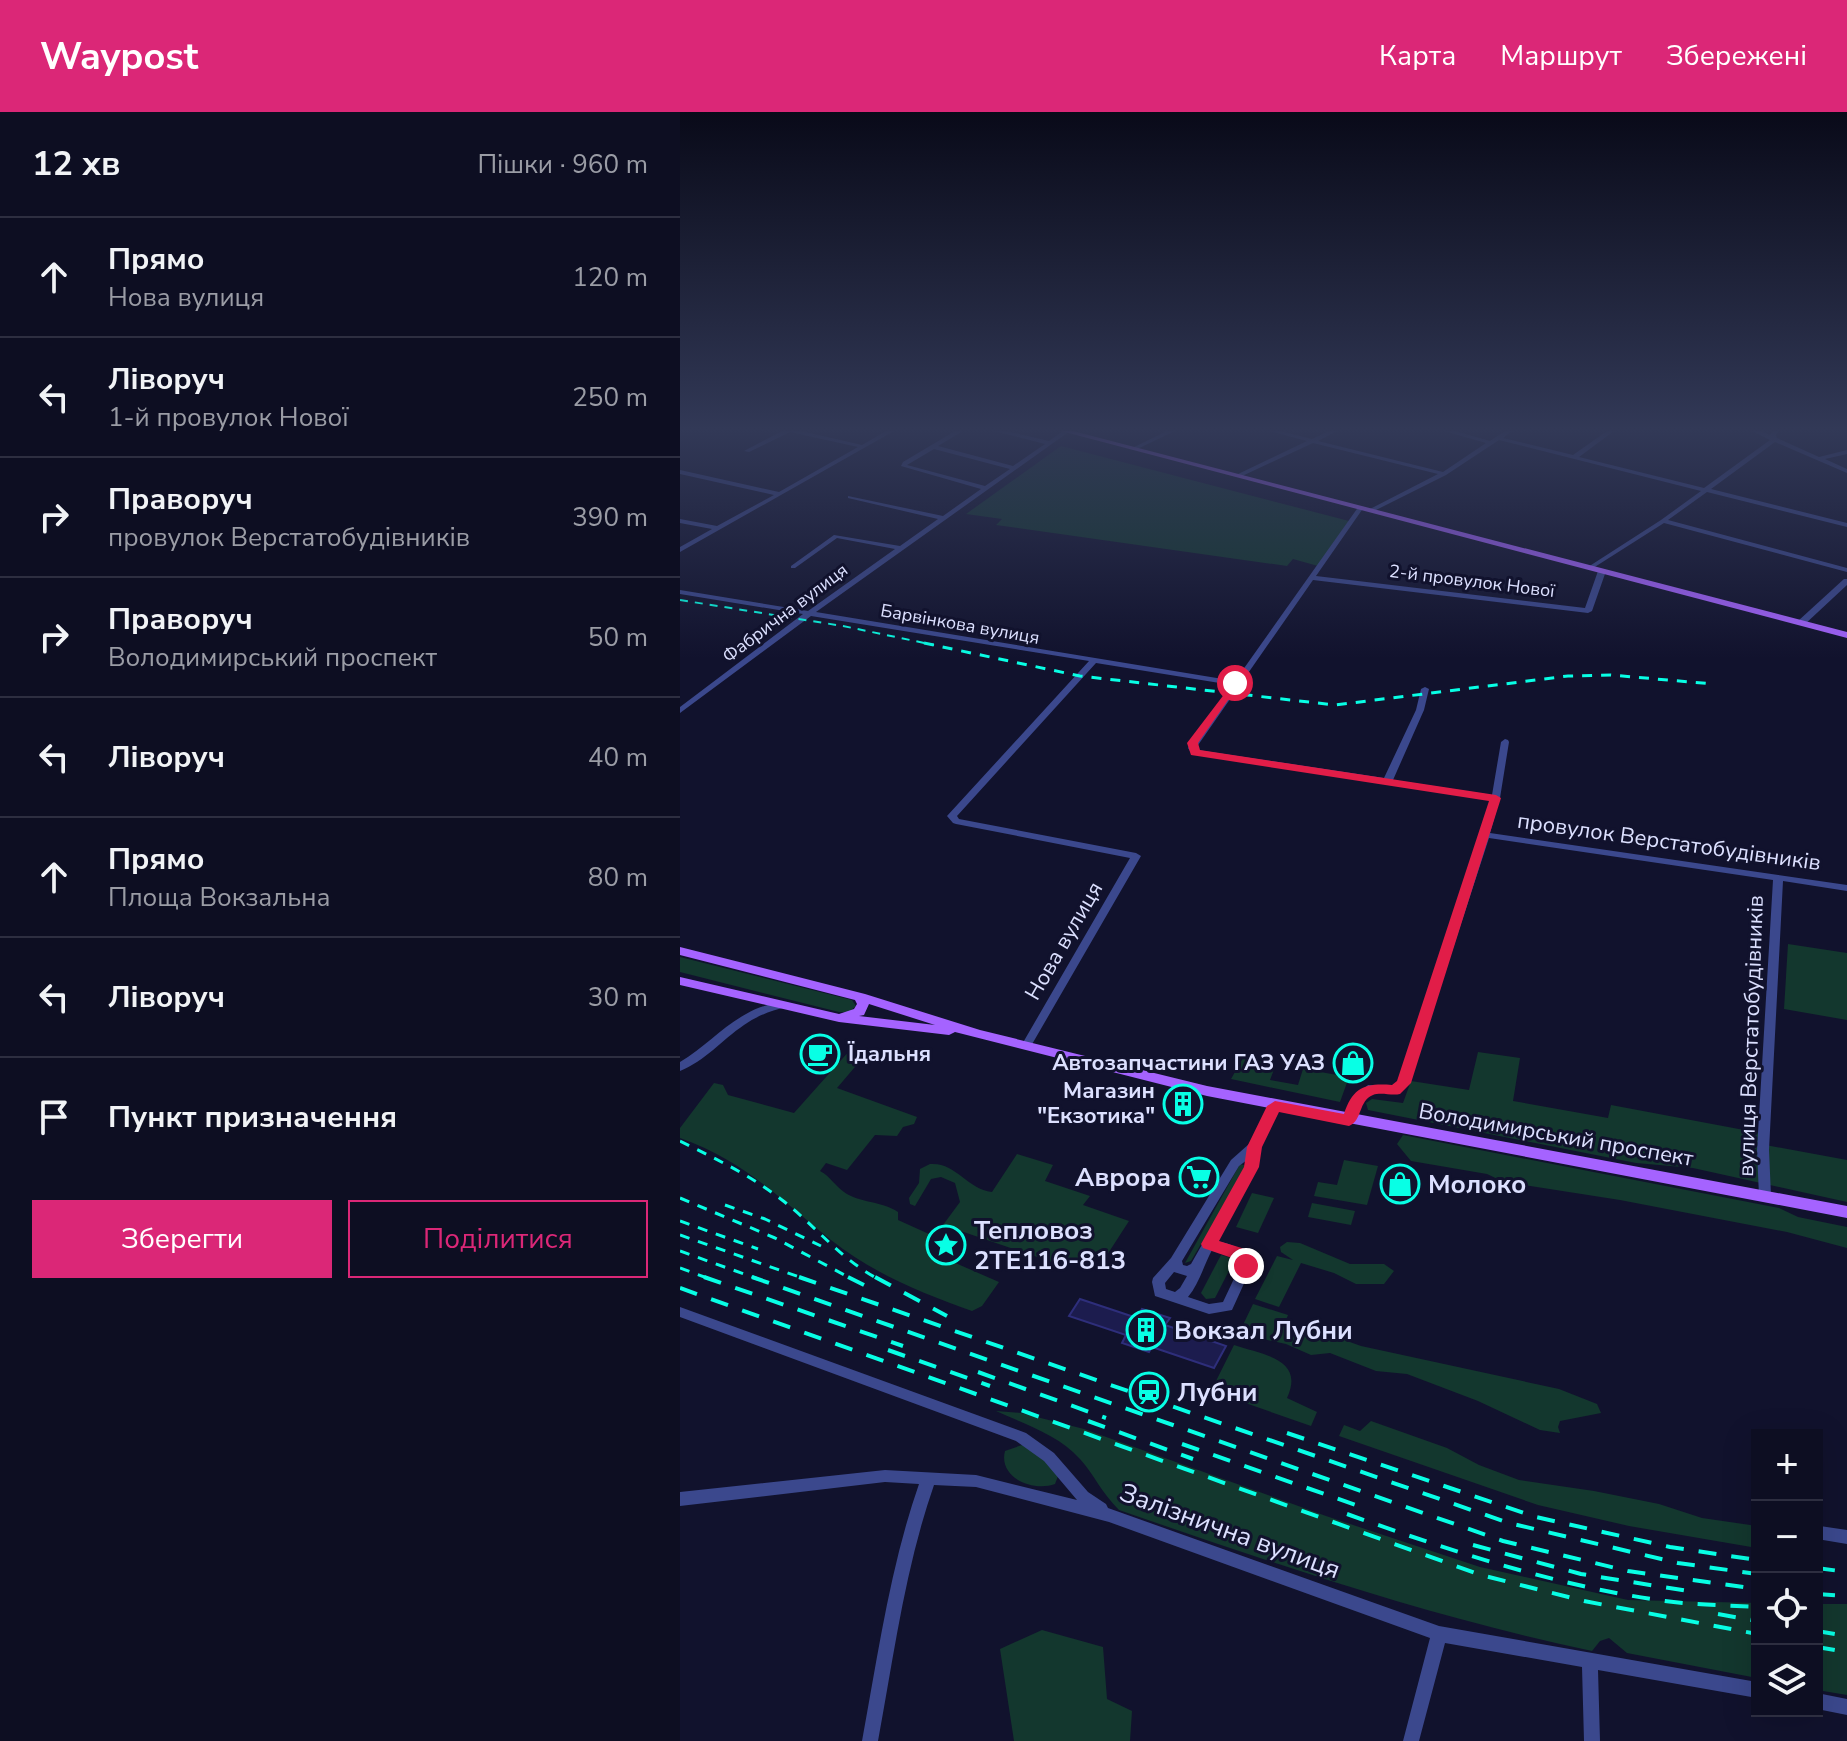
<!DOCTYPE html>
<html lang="uk">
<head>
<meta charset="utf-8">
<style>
  body { margin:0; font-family:"Nunito Sans",sans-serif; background:#1b1c2f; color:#f1f3f6 }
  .controls { position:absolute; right:24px; bottom:24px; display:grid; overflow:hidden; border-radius:0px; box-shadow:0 8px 32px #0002 }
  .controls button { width:72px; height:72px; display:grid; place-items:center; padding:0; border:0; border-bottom:2px solid #2d2e40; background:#0d0e22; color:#f1f3f6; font:40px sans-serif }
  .stop { position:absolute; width:24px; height:24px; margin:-18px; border:6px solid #e11d48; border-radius:50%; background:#fff }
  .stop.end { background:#e11d48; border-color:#fff; box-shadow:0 2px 8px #0008 }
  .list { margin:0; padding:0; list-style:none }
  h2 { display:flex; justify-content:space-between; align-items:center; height:104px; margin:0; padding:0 32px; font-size:34px }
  h2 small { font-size:26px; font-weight:400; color:#9a9ca5 }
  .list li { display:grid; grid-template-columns:52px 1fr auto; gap:24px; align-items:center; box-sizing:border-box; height:120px; padding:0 32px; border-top:2px solid #2d2e40 }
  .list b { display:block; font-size:30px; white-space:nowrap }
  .list p { margin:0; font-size:26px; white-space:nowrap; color:#9a9ca5 }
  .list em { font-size:26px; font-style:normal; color:#9a9ca5 }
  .actions { display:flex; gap:16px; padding:24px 32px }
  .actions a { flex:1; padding:18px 0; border:2px solid #db2777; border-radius:0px; text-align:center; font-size:28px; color:#db2777 }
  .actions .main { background:#db2777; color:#fff }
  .icon { flex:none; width:44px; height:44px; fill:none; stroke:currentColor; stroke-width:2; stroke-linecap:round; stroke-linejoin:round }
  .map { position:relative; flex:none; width:1167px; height:1629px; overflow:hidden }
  header { display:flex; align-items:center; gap:48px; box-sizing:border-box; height:112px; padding:0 40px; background:#db2777; color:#fff }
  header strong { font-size:38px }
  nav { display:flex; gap:44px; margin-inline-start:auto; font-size:28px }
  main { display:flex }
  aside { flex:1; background:#0d0e22 }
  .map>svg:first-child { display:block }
  .green { fill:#13372e }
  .building { fill:#1c1c4e; stroke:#2e2e7b; stroke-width:2 }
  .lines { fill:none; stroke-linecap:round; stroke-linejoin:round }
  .minor { fill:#3b488d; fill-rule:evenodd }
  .major { fill:#a563ff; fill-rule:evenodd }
  .rail-far2 { stroke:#08ffe5; stroke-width:2; stroke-dasharray:8 7; stroke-linecap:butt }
  .rail-far1 { stroke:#08ffe5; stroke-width:3; stroke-dasharray:10 9; stroke-linecap:butt }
  .rail { stroke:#08ffe5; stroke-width:4; stroke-dasharray:18 15; stroke-linecap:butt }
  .route { fill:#e11d48 }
  .labels { text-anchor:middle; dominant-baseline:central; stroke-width:6; stroke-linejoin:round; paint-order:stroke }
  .far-street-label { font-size:18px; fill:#dce0ff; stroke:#11122d }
  .street-label { font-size:22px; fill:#dce0ff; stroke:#11122d }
  .poi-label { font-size:22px; font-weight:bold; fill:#dce0ff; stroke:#11122d; text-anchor:end }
  .near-poi-label { font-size:26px; font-weight:bold; fill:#dce0ff; stroke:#11122d; text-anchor:start }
  .near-street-label { font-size:26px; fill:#dce0ff; stroke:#11122d }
</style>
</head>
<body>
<header>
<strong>Waypost</strong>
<nav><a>Карта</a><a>Маршрут</a><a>Збережені</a></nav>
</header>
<main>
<aside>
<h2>12 хв<small>Пішки · 960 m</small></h2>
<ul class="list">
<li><svg class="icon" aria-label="ahead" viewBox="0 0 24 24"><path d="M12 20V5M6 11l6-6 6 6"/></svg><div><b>Прямо</b><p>Нова вулиця</p></div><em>120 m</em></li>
<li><svg class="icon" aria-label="left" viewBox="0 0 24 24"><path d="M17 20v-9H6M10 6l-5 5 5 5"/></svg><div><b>Ліворуч</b><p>1-й провулок Нової</p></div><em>250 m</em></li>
<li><svg class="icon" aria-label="right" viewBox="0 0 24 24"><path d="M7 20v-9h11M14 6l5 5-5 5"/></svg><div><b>Праворуч</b><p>провулок Верстатобудівників</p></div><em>390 m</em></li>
<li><svg class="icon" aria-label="right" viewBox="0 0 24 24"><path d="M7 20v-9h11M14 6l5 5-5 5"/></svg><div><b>Праворуч</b><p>Володимирський проспект</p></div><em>50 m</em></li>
<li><svg class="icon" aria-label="left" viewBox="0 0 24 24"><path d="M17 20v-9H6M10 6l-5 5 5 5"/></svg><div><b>Ліворуч</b></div><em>40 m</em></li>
<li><svg class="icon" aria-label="ahead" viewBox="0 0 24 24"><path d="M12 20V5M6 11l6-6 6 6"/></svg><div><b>Прямо</b><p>Площа Вокзальна</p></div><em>80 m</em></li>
<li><svg class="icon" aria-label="left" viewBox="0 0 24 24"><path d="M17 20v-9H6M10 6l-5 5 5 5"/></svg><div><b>Ліворуч</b></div><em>30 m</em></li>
<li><svg class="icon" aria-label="arrive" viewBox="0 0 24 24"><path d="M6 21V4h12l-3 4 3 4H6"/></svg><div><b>Пункт призначення</b></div></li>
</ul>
<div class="actions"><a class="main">Зберегти</a><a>Поділитися</a></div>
</aside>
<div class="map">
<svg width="1167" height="1629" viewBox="0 0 1167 1629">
  <rect width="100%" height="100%" fill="#11122d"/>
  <g class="green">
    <path d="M381,334L669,409L638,454L613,447L607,454L316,413L322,407L286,402Z"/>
    <path d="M1108,832L1167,841V908L1104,897Z"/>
    <path d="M0,845L172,888L176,894L169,900H159L0,860Z"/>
    <path d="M171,937L186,942L157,976L237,1005L234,1012L223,1015L217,1024L195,1023L167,1058L146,1051L140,1059C151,1065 154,1073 164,1080C179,1091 202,1089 218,1100V1108L280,1136L273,1150L319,1170L302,1194L292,1199C244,1182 192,1161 151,1128C100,1087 65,1049 0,1026V1016L34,971L43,973L48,983L114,1001Z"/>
    <path d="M798,940L840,946L833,989L928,1006L931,993L1080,1021V1032L1167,1048V1090L1013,1056L956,1051L688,998L686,991L692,987L723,991L731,969L789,978Z"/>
    <path d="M563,946L596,952L590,968L618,973L623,957L669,965L660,990L551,967Z"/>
    <path d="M723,1023L1099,1096L1118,1105L1167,1115V1136L1107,1120L940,1088L824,1070L807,1062L731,1049L717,1032Z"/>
    <path d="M337,1042L373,1053L365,1069L410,1084L403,1093L449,1109L427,1143L372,1150L263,1113L280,1090L275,1071L261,1065L251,1067L235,1094L230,1092L229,1086L239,1071L240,1057L250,1052C276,1050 287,1077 312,1080Z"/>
    <path d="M664,1048L698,1054L687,1093L634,1084L638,1070L657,1073Z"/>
    <path d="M560,1052L567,1054L511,1149L505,1151Z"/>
    <path d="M572,1081L594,1086L578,1121L556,1115Z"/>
    <path d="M632,1091L675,1099L671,1113L628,1105Z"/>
    <path d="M607,1130L620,1131L670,1152H704L714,1159L704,1172H676L654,1161L621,1151L599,1195L575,1187L597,1144L613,1148L601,1140L600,1135Z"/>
    <path d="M541,1143L555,1147L535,1186L526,1187L521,1181Z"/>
    <path d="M573,1192L608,1203L604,1213L639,1219L681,1234L879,1277L917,1292L921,1301L880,1309L878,1315L880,1321L860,1318L798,1289L727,1262L696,1259L650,1241L631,1243L606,1232L583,1227L580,1221L562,1215Z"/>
    <path d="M554,1233C584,1243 625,1247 607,1286L637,1300L631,1314L531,1279Z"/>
    <path d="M316,1299L341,1301L404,1317L646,1404L800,1455L948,1488L1077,1491V1566L947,1541L929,1526L920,1529L912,1539C750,1505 595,1452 439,1398C421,1380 415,1364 400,1347C379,1323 344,1312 316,1299Z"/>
    <path d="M691,1309L767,1336L799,1353L839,1368L914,1379L979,1392L1022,1406L1077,1414V1436L949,1414L858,1393L659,1324L664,1313L680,1319Z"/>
    <path d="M342,1333L360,1343L378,1364L375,1372C353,1380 318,1366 325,1339Z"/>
    <path d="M1137,1492H1167V1583L1137,1578Z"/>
    <path d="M362,1518L423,1535L427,1587L452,1599L450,1629H334L320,1537Z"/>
  </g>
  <path class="building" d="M400,1187L457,1206L462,1197L490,1206L485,1213L546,1234L534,1256L472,1235L469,1240L442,1231L446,1223L389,1204Z"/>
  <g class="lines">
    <g class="minor">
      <path d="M102,319H121L182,333L206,319H214L0,440V435L32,417L0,411V407L37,414L94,383L0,362V358L99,380L178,335L110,320L69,340L64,339Z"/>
      <path d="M275,319H283L258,334L333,354L365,332L314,319H326L369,329L383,319H390L136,500L555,569L679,394L684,395L636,464L905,496L918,459L924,458L926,459L912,499L908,501L633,468L516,636L518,638L704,666L736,598L741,577L745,575L749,577L744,598L713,668L812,683L821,630L825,627L828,628L829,630L820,686L810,721L1167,773V779L1103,769L1089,1038L1091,1084L1089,1087L1085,1088L1081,1087L1079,1084L1077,1038L1093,768L809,726L729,971C718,985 710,981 694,980L681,991L673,1012H665L663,1009L672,986L688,973L713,974L718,969L811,688L512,642L508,636L552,573L416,551L277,704L279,707L456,741L461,744L351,934L350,937H342L341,934L450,746L276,712L273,711L267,704L409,549L131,504L0,601V595L123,502L0,482V478L128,499L215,437L157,426L115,456H111V454L154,423L220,434L258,407L168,386V384L263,404L301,377L221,354L223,350ZM254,337L330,357L305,374L227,353Z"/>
      <path d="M487,319H495L455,338L450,337Z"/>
      <path d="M589,319H600L632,327L649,319H657L638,329L763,360L806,331L764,319H775L810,329L825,319H832L823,326L893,343L927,319H934L899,345L1024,376L1090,328L1072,319H1081L1090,323L1093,319H1099L1096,323L1097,326L1139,345L1167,338V342L1145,347L1167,357V361L1095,330L1031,377L1167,411V415L1027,380L988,408L1167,456V460L984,411L910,458L908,457V455L981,408L1021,379L819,328L766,363L692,400L690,399V397L758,362L633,331L560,365H556V363L627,329Z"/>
      <path d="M1164,467H1167V473L1124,513H1118V509Z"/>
      <path d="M102,890L106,891L107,893L106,895C90,899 77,904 64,913C42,928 25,949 0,959V950C24,936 42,915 66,902C78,895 89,892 102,890Z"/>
      <path d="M595,990L599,991L601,994L580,1035L578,1055L537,1129C553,1133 567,1136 572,1154L552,1198L529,1202L475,1184L472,1170L473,1166L491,1146L551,1048L569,1032L591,991ZM567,1048L566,1055L511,1152L507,1154L503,1153L502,1149L559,1054ZM532,1138C543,1140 556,1142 560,1154L543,1190L529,1192L508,1185C519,1172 524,1153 532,1138ZM494,1160L507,1164L500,1176L495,1180L486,1177L485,1171Z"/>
      <path d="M0,1195L346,1321L374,1341L408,1380L426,1392L428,1396L759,1514L1077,1570V1586L918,1558L920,1629H904L902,1555L765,1531L739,1629H723L750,1526L429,1410L296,1375L254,1373C225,1456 214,1543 198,1629H182C198,1543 210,1455 239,1372L205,1370L0,1394V1380L205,1358L296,1363L397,1388L364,1349L336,1329L0,1205Z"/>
      <path d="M1140,1414L1167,1418V1432L1137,1427V1415Z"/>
      <path d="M1137,1581L1167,1587V1603L1137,1597Z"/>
    </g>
    <g class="major">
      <path d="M381,319H393L1167,520V526Z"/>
      <path d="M0,835L185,882L300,918L527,974L1167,1094V1106L527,984L275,920L269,923L159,910L0,873V865L159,902L174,897L177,892L175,888L0,843ZM189,892L255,913L179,904L184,903Z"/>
    </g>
    <path class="rail-far2" d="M0,488L163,514L254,533"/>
    <g class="rail-far1">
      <path d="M244,531L400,564L655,593L888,564L931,563L1033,572"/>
      <path d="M0,1029C36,1047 70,1063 102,1088C137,1115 158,1145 198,1167"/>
      <path d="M0,1086L95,1126L172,1167"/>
      <path d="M45,1093L85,1107L141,1134"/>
      <path d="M0,1109L78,1137"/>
      <path d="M0,1123L125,1167"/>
      <path d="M0,1139L78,1167"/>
      <path d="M0,1156L30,1167"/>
    </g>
    <g class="rail">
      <path d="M24,1165L223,1234"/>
      <path d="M72,1165L823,1429L948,1459L1077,1477"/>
      <path d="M119,1165L829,1411L998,1451L1077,1462"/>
      <path d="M168,1165L184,1173"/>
      <path d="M195,1165L267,1204"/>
      <path d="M0,1176L801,1463L904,1489L1077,1522"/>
      <path d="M208,1238L310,1274"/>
      <path d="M298,1260L426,1306"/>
      <path d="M408,1309L513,1347"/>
      <path d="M607,1321L856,1405L990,1435L1077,1448"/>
      <path d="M502,1332L687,1397"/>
      <path d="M667,1402C771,1439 876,1474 985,1489C1016,1493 1046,1493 1077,1495"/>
      <path d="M793,1433L901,1462L1008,1479"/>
      <path d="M1137,1456L1167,1460"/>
      <path d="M1137,1482L1167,1484"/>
      <path d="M1038,1502L1077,1509"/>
      <path d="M1137,1519L1167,1524"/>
      <path d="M1137,1535L1167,1540"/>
    </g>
  </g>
  <linearGradient id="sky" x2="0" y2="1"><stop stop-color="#090a19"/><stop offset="0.58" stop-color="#323957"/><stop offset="1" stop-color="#323957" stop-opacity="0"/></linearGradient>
  <rect width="1167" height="547" fill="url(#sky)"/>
  <path class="route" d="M555,568L560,571L518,631L520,638L816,683L821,686L731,971L720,982C712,984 701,980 693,983C678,989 683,1008 669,1014L599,1000L582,1035L579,1055L539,1129L568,1138L575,1154L566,1161L561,1159L555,1147L523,1136L521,1132L564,1055L567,1035L587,994L595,989L664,1002C673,975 685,971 712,973L717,969L809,689L511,643L507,631Z"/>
  <defs>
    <symbol id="cafe-ring" viewBox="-11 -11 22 22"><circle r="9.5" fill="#11122d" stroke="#08ffe5" stroke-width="1.5"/><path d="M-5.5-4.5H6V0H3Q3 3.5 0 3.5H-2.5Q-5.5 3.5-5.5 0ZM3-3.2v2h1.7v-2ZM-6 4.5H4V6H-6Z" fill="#08ffe5"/></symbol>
    <symbol id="shop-ring" viewBox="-11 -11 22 22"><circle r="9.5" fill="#11122d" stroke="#08ffe5" stroke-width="1.5"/><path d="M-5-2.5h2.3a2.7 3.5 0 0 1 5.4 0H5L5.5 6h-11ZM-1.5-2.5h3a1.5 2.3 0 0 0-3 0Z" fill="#08ffe5"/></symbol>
    <symbol id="building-ring" viewBox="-11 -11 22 22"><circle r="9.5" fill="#11122d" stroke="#08ffe5" stroke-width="1.5"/><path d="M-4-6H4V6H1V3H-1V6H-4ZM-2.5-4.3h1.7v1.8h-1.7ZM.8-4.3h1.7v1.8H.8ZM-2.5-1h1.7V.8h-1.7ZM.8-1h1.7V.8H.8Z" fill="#08ffe5"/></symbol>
    <symbol id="supermarket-ring" viewBox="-11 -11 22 22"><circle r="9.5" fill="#11122d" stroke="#08ffe5" stroke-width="1.5"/><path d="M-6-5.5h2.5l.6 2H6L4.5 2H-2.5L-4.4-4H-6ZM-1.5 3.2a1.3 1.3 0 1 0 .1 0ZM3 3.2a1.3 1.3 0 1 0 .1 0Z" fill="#08ffe5"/></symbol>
    <symbol id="sight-ring" viewBox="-11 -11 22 22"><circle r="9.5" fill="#11122d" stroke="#08ffe5" stroke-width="1.5"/><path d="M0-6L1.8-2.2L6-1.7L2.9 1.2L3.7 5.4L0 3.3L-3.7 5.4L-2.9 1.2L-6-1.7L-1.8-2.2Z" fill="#08ffe5"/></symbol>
    <symbol id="station-ring" viewBox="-11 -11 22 22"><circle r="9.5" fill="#11122d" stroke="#08ffe5" stroke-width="1.5"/><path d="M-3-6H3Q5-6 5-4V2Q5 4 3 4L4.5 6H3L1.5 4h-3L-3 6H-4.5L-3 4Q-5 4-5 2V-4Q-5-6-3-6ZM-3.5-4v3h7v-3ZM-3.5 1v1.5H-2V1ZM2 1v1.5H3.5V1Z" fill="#08ffe5"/></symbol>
  </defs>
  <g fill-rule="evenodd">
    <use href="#cafe-ring" x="118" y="920" width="44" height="44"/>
    <use href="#shop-ring" x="651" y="929" width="44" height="44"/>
    <use href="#building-ring" x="481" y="970" width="44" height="44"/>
    <use href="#supermarket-ring" x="497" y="1043" width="44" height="44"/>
    <use href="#shop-ring" x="698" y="1050" width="44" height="44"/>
    <use href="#sight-ring" x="244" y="1111" width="44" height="44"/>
    <use href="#building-ring" x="444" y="1196" width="44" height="44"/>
    <use href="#station-ring" x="447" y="1258" width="44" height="44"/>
  </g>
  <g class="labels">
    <g class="far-street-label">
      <text transform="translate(792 469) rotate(7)">2-й провулок Нової</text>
      <text transform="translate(105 501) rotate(-37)">Фабрична вулиця</text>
      <text transform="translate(280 512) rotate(10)">Барвінкова вулиця</text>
    </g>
    <g class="street-label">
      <text transform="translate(989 730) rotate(8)">провулок Верстатобудівників</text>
      <text transform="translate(384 829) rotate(-60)">Нова вулиця</text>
      <text transform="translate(1071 924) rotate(-88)">вулиця Верстатобудівників</text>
      <text transform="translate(876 1023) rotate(10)">Володимирський проспект</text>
    </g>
    <g class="poi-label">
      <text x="168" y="942" text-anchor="start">Їдальня</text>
      <text x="645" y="951">Автозапчастини ГАЗ УАЗ</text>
      <text x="475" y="979">Магазин<tspan x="475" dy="25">"Екзотика"</tspan></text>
    </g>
    <g class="near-poi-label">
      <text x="491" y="1065" text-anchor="end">Аврора</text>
      <text x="748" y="1072">Молоко</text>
      <text x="294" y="1118">Тепловоз<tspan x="294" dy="30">2ТЕ116-813</tspan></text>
      <text x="494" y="1218">Вокзал Лубни</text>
      <text x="497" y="1280">Лубни</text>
    </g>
    <g class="near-street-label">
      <text transform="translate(550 1419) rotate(20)">Залізнична вулиця</text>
    </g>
  </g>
</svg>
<div class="controls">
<button>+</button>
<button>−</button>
<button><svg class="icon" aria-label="locate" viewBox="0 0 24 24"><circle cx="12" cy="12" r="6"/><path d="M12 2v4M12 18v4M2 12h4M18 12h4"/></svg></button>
<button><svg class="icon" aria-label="layers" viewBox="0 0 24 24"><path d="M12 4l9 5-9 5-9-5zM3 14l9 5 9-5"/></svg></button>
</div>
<div class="stop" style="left:555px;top:571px"></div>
<div class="stop end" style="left:566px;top:1154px"></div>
</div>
</main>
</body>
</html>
